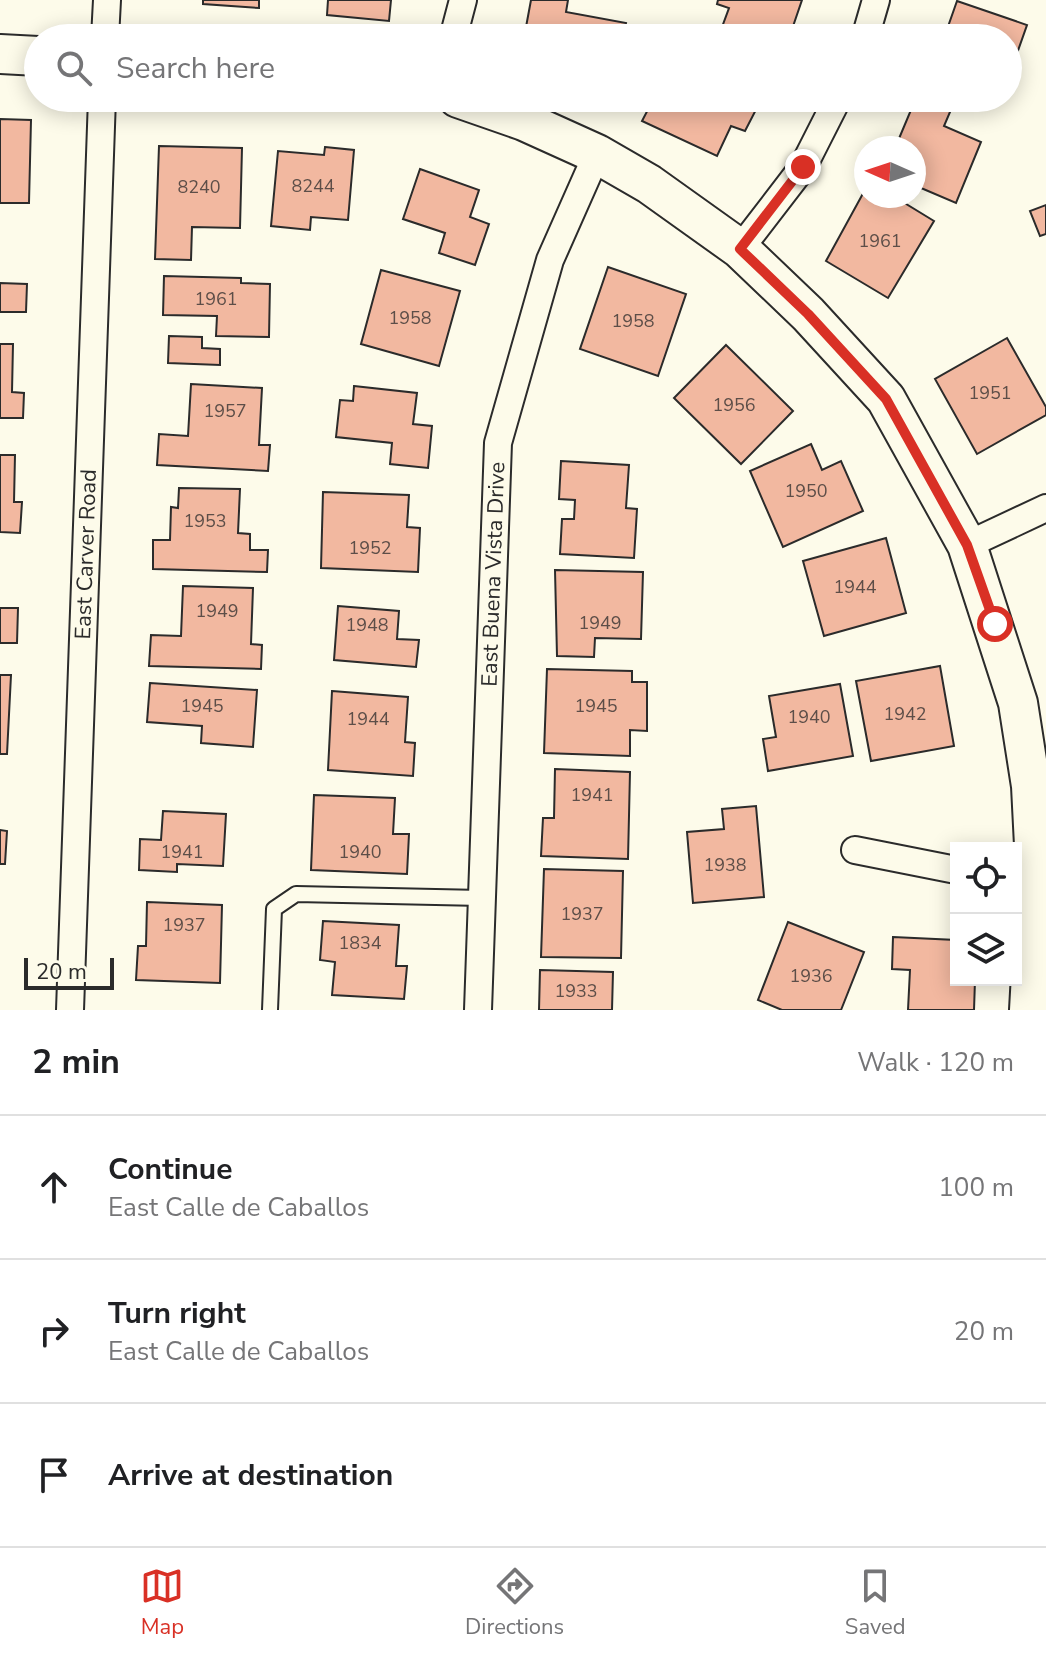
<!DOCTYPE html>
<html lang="en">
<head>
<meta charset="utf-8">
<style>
  body { margin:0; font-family:"Nunito Sans",sans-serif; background:#f6f6f6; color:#202124 }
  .controls { position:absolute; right:24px; bottom:24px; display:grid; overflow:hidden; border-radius:0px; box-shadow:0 4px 20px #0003 }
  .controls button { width:72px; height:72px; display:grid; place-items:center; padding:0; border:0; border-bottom:2px solid #e0e0e0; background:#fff; color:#202124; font:40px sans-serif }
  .compass { position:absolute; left:854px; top:136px; width:72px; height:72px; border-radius:50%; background:#fff; box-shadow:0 4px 20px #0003; rotate:273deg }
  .scale { position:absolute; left:24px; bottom:20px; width:90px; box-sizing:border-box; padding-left:8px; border:4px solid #2b2b2b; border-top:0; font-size:22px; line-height:28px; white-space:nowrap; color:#2b2b2b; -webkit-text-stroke:6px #fdfbea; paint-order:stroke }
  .stop { position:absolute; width:24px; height:24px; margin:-18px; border:6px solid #d93025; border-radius:50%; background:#fff }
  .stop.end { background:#d93025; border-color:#fff; box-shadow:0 2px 8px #0008 }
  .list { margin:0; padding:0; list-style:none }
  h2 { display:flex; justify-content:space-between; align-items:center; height:104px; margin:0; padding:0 32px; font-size:34px }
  h2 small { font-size:26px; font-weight:400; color:#757577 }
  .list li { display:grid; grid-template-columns:52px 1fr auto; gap:24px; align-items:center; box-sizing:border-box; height:144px; padding:0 32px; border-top:2px solid #e0e0e0 }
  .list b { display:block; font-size:30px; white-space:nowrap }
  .list p { margin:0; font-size:26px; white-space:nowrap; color:#757577 }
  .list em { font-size:26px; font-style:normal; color:#757577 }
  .icon { flex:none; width:44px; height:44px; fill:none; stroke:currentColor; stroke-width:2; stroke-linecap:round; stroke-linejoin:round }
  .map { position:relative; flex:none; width:1046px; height:1010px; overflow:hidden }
  .search { position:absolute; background:#fff; box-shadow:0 4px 20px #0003; left:24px; right:24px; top:24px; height:88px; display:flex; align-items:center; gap:20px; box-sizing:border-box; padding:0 28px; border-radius:44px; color:#757577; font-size:30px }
  .sheet { height:536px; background:#fff }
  nav { display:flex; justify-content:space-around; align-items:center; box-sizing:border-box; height:112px; border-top:2px solid #e0e0e0; background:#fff; font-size:22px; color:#757577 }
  nav a { display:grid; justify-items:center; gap:4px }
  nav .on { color:#d93025 }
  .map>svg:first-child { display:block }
  .building { fill:#f2b8a0; stroke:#2b2b2b; stroke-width:2 }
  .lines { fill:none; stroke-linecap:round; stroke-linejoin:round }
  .lane-casing { stroke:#2b2b2b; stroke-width:18 }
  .street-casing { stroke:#2b2b2b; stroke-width:30 }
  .secondary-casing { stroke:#2b2b2b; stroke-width:42 }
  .lane { stroke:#fdfbea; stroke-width:14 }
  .street { stroke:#fdfbea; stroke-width:26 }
  .secondary { stroke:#fdfbea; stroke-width:38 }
  .route { stroke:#d93025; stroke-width:10 }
  .labels { text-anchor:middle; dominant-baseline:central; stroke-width:6; stroke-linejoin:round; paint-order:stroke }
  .number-label { font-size:18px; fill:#5d4e48 }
  .street-label { font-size:22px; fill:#2b2b2b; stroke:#fdfbea }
</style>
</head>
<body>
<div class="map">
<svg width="1046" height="1010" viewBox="0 0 1046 1010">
  <rect width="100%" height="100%" fill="#fdfbea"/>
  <g class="building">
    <path d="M203,0H259V8L203,4Z"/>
    <path d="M328,0H391L389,21L327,15Z"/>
    <path d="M531,0H568L566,12L626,23L623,38H544L546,30L526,27Z"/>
    <path d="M718,0H802L789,38H718L729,8L717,4Z"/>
    <path d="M957,1L1027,25L1008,79V38H944Z"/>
    <path d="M654,98H762L745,131L731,126L717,156L642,121Z"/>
    <path d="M916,98H936L953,105L944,126L981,142L956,203L914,185V148H895Z"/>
    <path d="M971,98H992L990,105Z"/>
    <path d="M0,119L31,120L29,203H0Z"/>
    <path d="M159,146L242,148L240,228L192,227L191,260L155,259Z"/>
    <path d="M325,147L354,150L348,220L311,217L310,230L271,226L278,151L324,155Z"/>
    <path d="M420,169L479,190L470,217L489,224L475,265L439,253L445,233L403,219Z"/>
    <path d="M866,188V196H893L934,221L888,298L826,261Z"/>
    <path d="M1046,205V234L1040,236L1030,211Z"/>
    <path d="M608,267L686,294L658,376L580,349Z"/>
    <path d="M381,270L460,291L439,366L361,344Z"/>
    <path d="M164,276L241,278V283L270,284L269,337L216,336L217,316L163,315Z"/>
    <path d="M0,283L27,284L26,312H0Z"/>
    <path d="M169,336L202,337V348L220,349V365L168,363Z"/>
    <path d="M1007,338L1046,407V415L977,454L935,379Z"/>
    <path d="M0,344H13L12,392L24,393L23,418H0Z"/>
    <path d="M726,345L793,411L741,464L674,398Z"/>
    <path d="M191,384L262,388L259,445H270L268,471L157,465L159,434L188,436Z"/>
    <path d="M354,386L417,393L413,424L432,426L428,468L390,464L392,443L336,437L340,400L353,401Z"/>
    <path d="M811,444L822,470L841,461L863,511L783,547L750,471Z"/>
    <path d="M0,455H15L14,502H22L20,533L0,532Z"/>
    <path d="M561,461L629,465L626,508L637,509L634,558L560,554L562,519H574L575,500L559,499Z"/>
    <path d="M179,488L240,489L238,533L250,534V550H268L267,572L153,569V540H170L171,507L178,508Z"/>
    <path d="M323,492L409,495L407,527L420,528L418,572L321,568Z"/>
    <path d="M886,538L906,613L824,636L803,561Z"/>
    <path d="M555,570L643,572L641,639L595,638L594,657L557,656Z"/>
    <path d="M183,586L253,588L251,644L262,645L261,669L149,666L151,635L181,636Z"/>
    <path d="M338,606L399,611L397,639L419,640L416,667L334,660Z"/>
    <path d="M0,608H18L17,643H0Z"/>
    <path d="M940,666L954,746L871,761L856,681Z"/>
    <path d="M547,669L632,671V682H647V731L630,730V756L544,753Z"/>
    <path d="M0,675H11L7,754H0Z"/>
    <path d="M150,683L257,690L253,747L201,743L202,726L147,722Z"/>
    <path d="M840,684L853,756L768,771L763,739L776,737L769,696Z"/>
    <path d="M332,691L408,697L405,742L415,743L413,776L328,770Z"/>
    <path d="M555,769L630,772L628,859L541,856L543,818H554Z"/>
    <path d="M314,795L395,798L393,834H409L407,874L311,870Z"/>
    <path d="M756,806L764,897L693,903L687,832L724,829L722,809Z"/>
    <path d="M163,811L226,814L223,866L177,864V872L139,870L140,839L161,840Z"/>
    <path d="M0,830L7,831L5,864H0Z"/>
    <path d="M544,869L623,871L621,958L541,957Z"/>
    <path d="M147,902L222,905L220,983L136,980L138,946H146Z"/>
    <path d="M323,921L399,925L396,966H407L404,999L332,995L335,962L320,960Z"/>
    <path d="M788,922L864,952L841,1010H782L758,1000Z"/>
    <path d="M893,937L956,940V980H975L974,1010H908L910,970L892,969Z"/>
    <path d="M540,970L613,972L612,1010H539Z"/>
  </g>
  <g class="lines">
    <defs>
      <path id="lane" d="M270,1010L274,909L296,894L482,898"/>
      <g id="street">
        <path d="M105,38L107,0"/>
        <path d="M453,38L463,0"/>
        <path d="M865,38L876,0"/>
        <path d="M740,249L803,167L838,98"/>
        <path d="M967,545L1046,508"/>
        <path d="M855,850L956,870"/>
        <path id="s1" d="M70,1010L102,98"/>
        <path id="s2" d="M478,1010L498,443L550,260L597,154"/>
      </g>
      <g id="secondary">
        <path d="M0,54L38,56"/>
        <path d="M458,98L524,121L597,154L649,184L740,249L808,314L886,399L967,545L1018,703L1031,786L1036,885L1029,1010"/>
      </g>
    </defs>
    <use href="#lane" class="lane-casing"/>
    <use href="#street" class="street-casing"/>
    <use href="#secondary" class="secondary-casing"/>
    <use href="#lane" class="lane"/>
    <use href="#street" class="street"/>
    <use href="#secondary" class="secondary"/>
  </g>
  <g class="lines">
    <path class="route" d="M803,167L740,249L808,314L886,399L967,545L995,624"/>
  </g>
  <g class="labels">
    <g class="number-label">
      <text x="313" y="186">8244</text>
      <text x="199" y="187">8240</text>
      <text x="880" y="241">1961</text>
      <text x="216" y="299">1961</text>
      <text x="410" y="318">1958</text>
      <text x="633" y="321">1958</text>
      <text x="990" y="393">1951</text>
      <text x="734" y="405">1956</text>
      <text x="225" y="411">1957</text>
      <text x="806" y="491">1950</text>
      <text x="205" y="521">1953</text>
      <text x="370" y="548">1952</text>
      <text x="855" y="587">1944</text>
      <text x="217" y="611">1949</text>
      <text x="600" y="623">1949</text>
      <text x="367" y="625">1948</text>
      <text x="202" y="706">1945</text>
      <text x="596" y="706">1945</text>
      <text x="905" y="714">1942</text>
      <text x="809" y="717">1940</text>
      <text x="368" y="719">1944</text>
      <text x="592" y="795">1941</text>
      <text x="182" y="852">1941</text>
      <text x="360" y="852">1940</text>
      <text x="725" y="865">1938</text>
      <text x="582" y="914">1937</text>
      <text x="184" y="925">1937</text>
      <text x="360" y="943">1834</text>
      <text x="811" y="976">1936</text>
      <text x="576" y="991">1933</text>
    </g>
    <g class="street-label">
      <text stroke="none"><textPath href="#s1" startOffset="456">East Carver Road</textPath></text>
      <text stroke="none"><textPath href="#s2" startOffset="436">East Buena Vista Drive</textPath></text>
    </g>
  </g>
</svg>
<div class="controls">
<button><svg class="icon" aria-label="locate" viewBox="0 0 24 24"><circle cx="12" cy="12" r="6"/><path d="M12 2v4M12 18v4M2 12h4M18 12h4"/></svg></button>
<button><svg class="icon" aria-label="layers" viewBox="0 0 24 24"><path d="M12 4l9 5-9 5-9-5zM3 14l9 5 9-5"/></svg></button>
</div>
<svg class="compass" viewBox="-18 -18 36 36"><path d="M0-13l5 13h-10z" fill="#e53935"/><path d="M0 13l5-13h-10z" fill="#757577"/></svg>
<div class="scale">20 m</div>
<div class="stop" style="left:995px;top:624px"></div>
<div class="stop end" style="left:803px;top:167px"></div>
<div class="search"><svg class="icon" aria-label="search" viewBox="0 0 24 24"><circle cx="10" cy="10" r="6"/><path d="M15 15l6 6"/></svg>Search here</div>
</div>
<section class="sheet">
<h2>2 min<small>Walk · 120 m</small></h2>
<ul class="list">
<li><svg class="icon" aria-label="ahead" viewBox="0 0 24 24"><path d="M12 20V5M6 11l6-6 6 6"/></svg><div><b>Continue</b><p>East Calle de Caballos</p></div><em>100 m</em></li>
<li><svg class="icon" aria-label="right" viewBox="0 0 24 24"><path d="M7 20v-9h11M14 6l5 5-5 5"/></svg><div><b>Turn right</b><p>East Calle de Caballos</p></div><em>20 m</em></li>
<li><svg class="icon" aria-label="arrive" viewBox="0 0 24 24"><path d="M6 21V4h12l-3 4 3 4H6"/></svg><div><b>Arrive at destination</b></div></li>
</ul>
</section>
<nav>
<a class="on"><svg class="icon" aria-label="map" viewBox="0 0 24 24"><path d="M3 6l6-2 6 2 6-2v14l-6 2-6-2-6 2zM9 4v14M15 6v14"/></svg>Map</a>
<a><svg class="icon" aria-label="directions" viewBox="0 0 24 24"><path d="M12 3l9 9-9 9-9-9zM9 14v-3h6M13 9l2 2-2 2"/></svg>Directions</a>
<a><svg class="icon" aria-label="saved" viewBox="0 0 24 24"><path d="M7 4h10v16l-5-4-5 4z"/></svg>Saved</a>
</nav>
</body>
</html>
